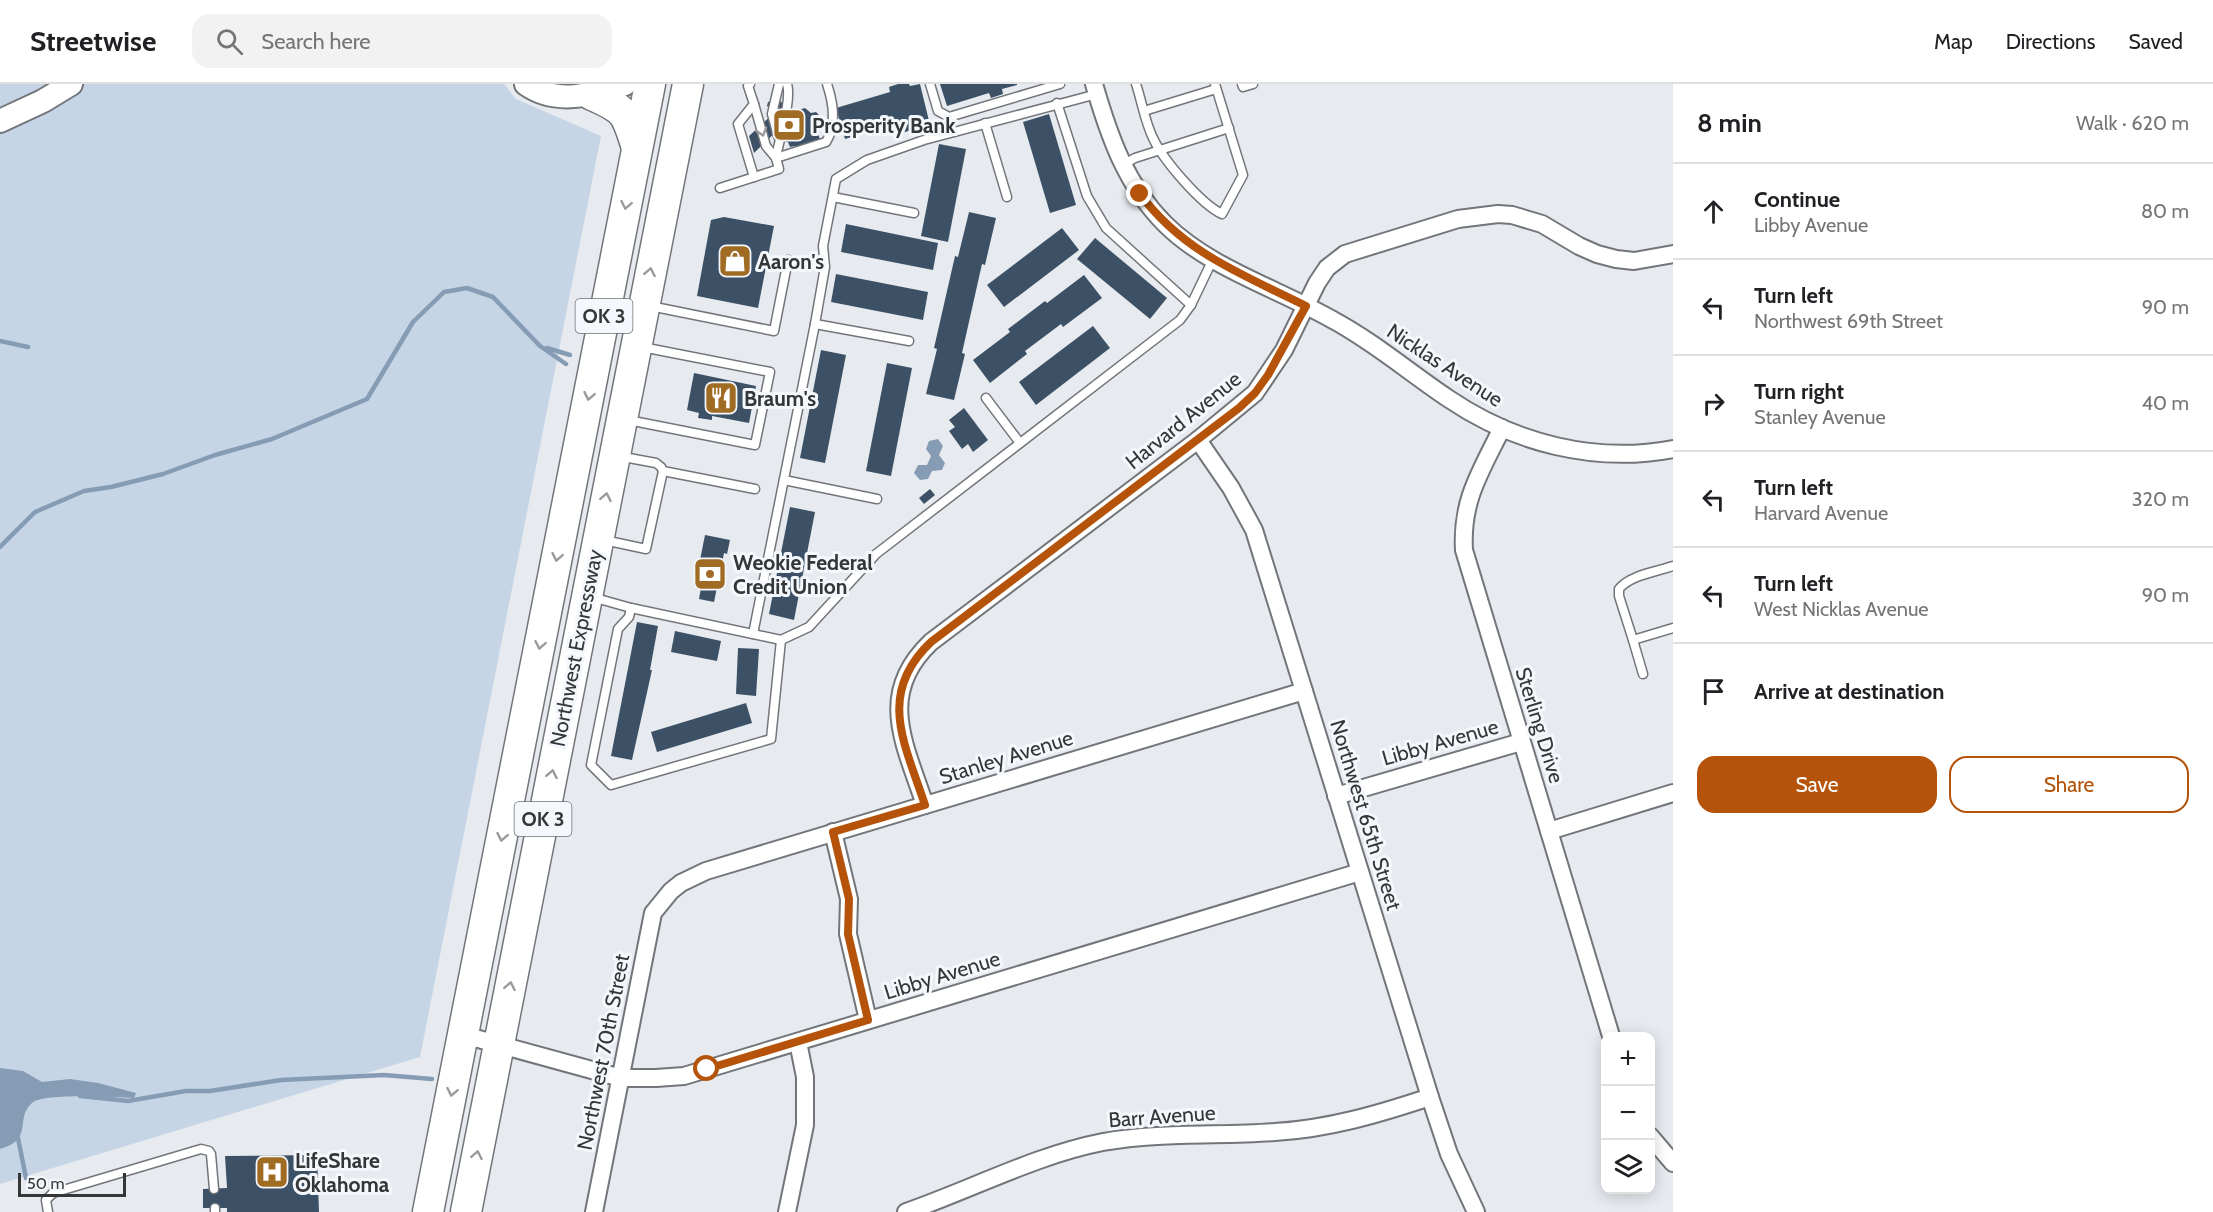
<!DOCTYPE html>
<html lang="en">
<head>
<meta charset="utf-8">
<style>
  body { margin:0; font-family:Cabin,sans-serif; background:#f2f2f2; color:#202124 }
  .controls { position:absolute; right:18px; bottom:18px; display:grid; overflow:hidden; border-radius:12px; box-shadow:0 3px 15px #0003 }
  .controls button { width:54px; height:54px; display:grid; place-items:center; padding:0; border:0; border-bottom:2px solid #e0e0e0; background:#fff; color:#202124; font:30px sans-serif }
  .scale { position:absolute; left:18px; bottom:15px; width:108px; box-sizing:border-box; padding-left:6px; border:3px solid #343638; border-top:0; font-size:16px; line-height:21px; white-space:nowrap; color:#343638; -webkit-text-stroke:4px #f4f8fd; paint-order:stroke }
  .stop { position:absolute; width:18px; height:18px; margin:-14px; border:4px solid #b45309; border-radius:50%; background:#fff }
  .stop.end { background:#b45309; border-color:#fff; box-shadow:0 2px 6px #0008 }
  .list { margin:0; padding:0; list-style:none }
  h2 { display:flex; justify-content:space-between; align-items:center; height:78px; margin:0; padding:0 24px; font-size:26px }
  h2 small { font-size:20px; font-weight:400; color:#757577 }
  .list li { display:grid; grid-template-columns:39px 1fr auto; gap:18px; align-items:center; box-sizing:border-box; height:96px; padding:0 24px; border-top:2px solid #e0e0e0 }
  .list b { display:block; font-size:22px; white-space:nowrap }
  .list p { margin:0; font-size:20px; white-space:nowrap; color:#757577 }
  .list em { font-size:20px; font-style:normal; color:#757577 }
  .actions { display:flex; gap:12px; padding:18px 24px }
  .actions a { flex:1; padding:14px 0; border:2px solid #b45309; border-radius:18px; text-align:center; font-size:21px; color:#b45309 }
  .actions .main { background:#b45309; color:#fff }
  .icon { flex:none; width:33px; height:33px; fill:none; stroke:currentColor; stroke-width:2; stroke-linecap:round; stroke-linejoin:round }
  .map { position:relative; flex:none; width:1673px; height:1128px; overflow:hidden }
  header { display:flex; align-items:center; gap:36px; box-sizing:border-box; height:84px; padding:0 30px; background:#fff; border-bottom:2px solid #e0e0e0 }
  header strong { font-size:28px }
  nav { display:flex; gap:33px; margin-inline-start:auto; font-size:21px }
  .search { width:420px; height:54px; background:#f2f2f2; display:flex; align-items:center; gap:15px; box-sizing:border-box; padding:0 21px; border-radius:18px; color:#757577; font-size:22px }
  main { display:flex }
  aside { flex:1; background:#fff }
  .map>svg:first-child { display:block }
  .green { fill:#c6d5e6 }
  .water { fill:#869cb4 }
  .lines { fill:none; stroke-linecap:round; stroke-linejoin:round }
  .stream { stroke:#869cb4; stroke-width:4.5 }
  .building { fill:#3d5166 }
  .lane-casing { stroke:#72757a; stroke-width:11 }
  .street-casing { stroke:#72757a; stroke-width:20 }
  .secondary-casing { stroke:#72757a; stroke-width:26 }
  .highway-casing { stroke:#72757a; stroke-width:33 }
  .lane { stroke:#fff; stroke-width:8 }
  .street { stroke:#fff; stroke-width:16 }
  .secondary { stroke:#fff; stroke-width:22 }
  .highway { stroke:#fff; stroke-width:30 }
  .oneway { stroke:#9a9a9c }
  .route { stroke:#b45309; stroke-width:8 }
  .labels { text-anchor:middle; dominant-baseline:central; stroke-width:6; stroke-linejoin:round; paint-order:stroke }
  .shield { fill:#f4f8fd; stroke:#6e7073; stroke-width:1.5 }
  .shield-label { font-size:20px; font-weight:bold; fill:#343638 }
  .poi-label { font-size:21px; font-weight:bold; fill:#343638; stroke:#f4f8fd; text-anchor:start }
  .street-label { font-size:21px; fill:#343638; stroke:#f4f8fd }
</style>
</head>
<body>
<header>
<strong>Streetwise</strong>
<div class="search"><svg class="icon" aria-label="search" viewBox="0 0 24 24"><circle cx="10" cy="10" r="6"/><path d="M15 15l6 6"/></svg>Search here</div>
<nav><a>Map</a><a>Directions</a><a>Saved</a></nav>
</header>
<main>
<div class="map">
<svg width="1673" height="1128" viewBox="0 0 1673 1128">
  <rect width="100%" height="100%" fill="#e7ebf0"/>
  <path class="green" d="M0,0H504L516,15L601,52L420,973L0,1100Z"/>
  <g class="water">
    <path d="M938,355L943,362L939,371L945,379L942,386L932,387L928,395L920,396L914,389L918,381H927L931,372L926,365L929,357Z"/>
    <path d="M0,984L23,987L42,998L70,995L98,999L136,1009L134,1014C116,1013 42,1009 32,1019C14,1035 35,1055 0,1065Z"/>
  </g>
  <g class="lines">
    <g class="stream">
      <path d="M0,257L28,263"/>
      <path d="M547,264L570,271"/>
      <path d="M0,463L35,428L84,407L111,403L163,390L215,371L272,355L367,315L413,238L444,208L467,204L493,213L540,262L566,280"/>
      <path d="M80,1012L128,1017L186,1007H210L281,996L384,991L432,995"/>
      <path d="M18,1054L26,1094"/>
    </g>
  </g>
  <g class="building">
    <path d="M898,0H909L910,2L920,0L930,41L894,51L891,41L845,55L836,24L890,8L889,3Z"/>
    <path d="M940,0H1017V1L1002,5L1003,10L991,14L989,9L947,22Z"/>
    <path d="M778,15L792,28L805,24L811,29L816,28L821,33L819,41L816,42L820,56L796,64L795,62L790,63L788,58H786L781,43L754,69L749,52L774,29L767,22L768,18Z"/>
    <path d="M1049,30L1076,121L1050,129L1023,38Z"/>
    <path d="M939,60L966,65L948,158L921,152Z"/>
    <path d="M969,128L996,134L985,181L982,180L962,269L965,270L954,316L926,310L937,265L934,264L955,172L958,173Z"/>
    <path d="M724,133L774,142L758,224L697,212L711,136Z"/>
    <path d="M846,140L938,159L933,186L841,168Z"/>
    <path d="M1062,144L1079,166L1004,223L987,201Z"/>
    <path d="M1095,154L1167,214L1150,235L1077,175Z"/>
    <path d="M836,190L928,208L923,236L831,218Z"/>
    <path d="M1084,191L1102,214L1063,243L1061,240L1025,267L1027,270L990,299L973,276L1010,248L1008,245L1045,217L1047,219Z"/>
    <path d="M1093,242L1110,264L1036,321L1019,298Z"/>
    <path d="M821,266L846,271L825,379L800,374Z"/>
    <path d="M887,279L912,284L891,392L866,387Z"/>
    <path d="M694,289L756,302L749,339L712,332V336L698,334L699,329L687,326Z"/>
    <path d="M964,324L988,356L973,368L968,360L962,365L949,347L955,343L949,336Z"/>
    <path d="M930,405L935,411L924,420L919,414Z"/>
    <path d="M790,423L815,428L794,536L769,530Z"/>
    <path d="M705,451L730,456L727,470L724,469L714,518L699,515L702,498H699L702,482L699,481Z"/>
    <path d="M637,538L658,542L650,586H652L632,676L611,672Z"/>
    <path d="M675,547L721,557L717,577L671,568Z"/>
    <path d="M738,564L759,565L756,612L736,610Z"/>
    <path d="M746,619L752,639L657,668L651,648Z"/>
    <path d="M317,1071L319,1128H227V1124H203V1105L227,1104L225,1072Z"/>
  </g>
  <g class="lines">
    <defs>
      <g id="lane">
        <path d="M750,0L748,2L754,20L738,40L754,93"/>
        <path d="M930,0L938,27L949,33L1060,0"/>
        <path d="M1136,0C1142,18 1145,38 1153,54C1163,76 1201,120 1222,130L1243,91L1215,0"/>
        <path d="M1242,0L1243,3L1253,0"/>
        <path d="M1057,19L1087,112L1106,144L1191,221"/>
        <path d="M1144,27L1216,5"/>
        <path d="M985,39L1007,113"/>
        <path d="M778,52L772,30L779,0"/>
        <path d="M776,74L826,58C837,41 833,18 827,0"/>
        <path d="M776,74C779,55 792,16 787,0"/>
        <path d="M1122,81L1135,74L1229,44"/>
        <path d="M720,104L779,85L776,74L766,62L754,20"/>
        <path d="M833,113L914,129"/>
        <path d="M650,222L774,247L788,176"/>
        <path d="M815,240L909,257"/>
        <path d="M986,314L1020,359"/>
        <path d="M628,336L755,361L770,288L642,263"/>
        <path d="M618,372L656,379L661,383L663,387L755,405"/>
        <path d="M784,396L877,415"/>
        <path d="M604,456L646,465L663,387"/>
        <path d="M1673,482C1656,488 1630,491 1619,505V512L1633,556L1673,544"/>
        <path d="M592,513L631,524L781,556L809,543L876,470L1180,236L1191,221L1213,175"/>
        <path d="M631,524L629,533L618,545L591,681L611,701L771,655L781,556"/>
        <path d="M753,550L815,240L825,183L823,162L836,95L867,76L924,56L1097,10"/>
        <path d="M1633,556L1643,590"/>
        <path d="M48,1128L46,1116L53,1109L201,1065L209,1067L211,1070L214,1105"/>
        <path d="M215,1128V1124"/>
      </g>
      <g id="street">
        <path d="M1094,0C1109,52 1126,101 1165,140C1209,184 1279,205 1333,236C1374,258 1410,289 1449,315C1514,359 1595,380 1673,365"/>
        <path d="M1502,344C1481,387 1461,416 1464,466L1611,952"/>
        <path d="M1198,356L1231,404L1254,446L1430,1013L1449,1070L1476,1128"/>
        <path d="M1336,712L1521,658"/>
        <path d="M925,721C905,660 876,610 931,558L1198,356L1255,309L1284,266L1317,199L1327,184L1345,170L1458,135L1498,130L1512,131L1542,140L1579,162L1597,170L1616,175L1634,177L1673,170"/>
        <path d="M1549,747L1673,709"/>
        <path d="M833,748L849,815L848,850L868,936"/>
        <path d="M464,951L621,994H656L684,992L1360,788"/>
        <path d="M1650,1052L1673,1079"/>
        <path d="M594,1128L653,829L671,807L681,799L706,787L1304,607"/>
        <path d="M787,1128L805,1041V993L798,958"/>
        <path d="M906,1128C970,1106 1036,1071 1103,1058C1159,1048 1218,1052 1275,1048C1328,1045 1379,1030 1430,1013"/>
      </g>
      <g id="secondary">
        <path d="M526,0C557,22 593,10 625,0"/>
        <path d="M0,37L43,17L71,0"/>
      </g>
      <g id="highway">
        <path d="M592,11C626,26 626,28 637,64"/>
        <path d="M428,1128L650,0"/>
        <path d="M466,1128L688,0"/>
      </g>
    </defs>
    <use href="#lane" class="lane-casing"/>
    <use href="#street" class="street-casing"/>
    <use href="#secondary" class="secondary-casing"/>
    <use href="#highway" class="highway-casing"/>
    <use href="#lane" class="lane"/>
    <use href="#street" class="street"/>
    <use href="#secondary" class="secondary"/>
    <use href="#highway" class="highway"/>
  </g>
  <defs><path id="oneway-chevron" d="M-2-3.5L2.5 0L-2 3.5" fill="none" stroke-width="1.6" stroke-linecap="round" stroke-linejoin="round" transform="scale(1.5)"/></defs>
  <g class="oneway">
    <use href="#oneway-chevron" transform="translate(762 48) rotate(73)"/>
    <use href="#oneway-chevron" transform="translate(626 121) rotate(101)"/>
    <use href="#oneway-chevron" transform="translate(650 188) rotate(-79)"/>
    <use href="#oneway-chevron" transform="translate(589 312) rotate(101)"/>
    <use href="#oneway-chevron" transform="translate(606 413) rotate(-79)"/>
    <use href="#oneway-chevron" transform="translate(557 473) rotate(101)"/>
    <use href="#oneway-chevron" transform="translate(540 561) rotate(101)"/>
    <use href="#oneway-chevron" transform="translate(552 690) rotate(-79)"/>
    <use href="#oneway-chevron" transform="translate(502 753) rotate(101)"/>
    <use href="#oneway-chevron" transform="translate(510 902) rotate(-79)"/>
    <use href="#oneway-chevron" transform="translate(452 1008) rotate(101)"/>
    <use href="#oneway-chevron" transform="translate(477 1071) rotate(-79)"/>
  </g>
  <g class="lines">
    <path class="route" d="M707,985L868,936L848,850L849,815L833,748L925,721C905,660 876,610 931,558L1239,324L1255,309L1268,291L1306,222C1242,190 1184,169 1140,110"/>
  </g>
  <defs>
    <symbol id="bank-square" viewBox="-11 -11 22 22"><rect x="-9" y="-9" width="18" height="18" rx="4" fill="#a06c23" stroke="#f4f8fd"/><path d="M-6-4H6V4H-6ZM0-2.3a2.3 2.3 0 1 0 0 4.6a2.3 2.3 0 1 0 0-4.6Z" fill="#fff"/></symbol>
    <symbol id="shop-square" viewBox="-11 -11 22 22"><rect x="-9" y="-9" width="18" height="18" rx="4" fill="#a06c23" stroke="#f4f8fd"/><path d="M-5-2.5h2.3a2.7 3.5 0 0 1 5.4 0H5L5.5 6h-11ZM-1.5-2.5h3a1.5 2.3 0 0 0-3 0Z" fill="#fff"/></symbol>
    <symbol id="restaurant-square" viewBox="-11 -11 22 22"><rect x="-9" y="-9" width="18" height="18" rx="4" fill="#a06c23" stroke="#f4f8fd"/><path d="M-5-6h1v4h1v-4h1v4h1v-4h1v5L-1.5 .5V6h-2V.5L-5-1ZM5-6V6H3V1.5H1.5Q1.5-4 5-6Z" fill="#fff"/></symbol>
    <symbol id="hospital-square" viewBox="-11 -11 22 22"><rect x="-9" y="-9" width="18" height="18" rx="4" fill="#a06c23" stroke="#f4f8fd"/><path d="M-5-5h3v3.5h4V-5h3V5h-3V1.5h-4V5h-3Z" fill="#fff"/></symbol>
  </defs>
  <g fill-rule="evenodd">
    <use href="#bank-square" x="770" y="22" width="38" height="38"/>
    <use href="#shop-square" x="716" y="158" width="38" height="38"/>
    <use href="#restaurant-square" x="702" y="295" width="38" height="38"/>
    <use href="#bank-square" x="691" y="471" width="38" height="38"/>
    <use href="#hospital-square" x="253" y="1069" width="38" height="38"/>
  </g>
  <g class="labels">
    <g class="shield">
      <rect x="575.5" y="215" width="57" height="34" rx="4.5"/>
      <rect x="514.5" y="718" width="57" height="34" rx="4.5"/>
    </g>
    <g class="shield-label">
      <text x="604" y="232">OK 3</text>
      <text x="543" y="735">OK 3</text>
    </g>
    <g class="poi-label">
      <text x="812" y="41">Prosperity Bank</text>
      <text x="758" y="177">Aaron's</text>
      <text x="744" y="314">Braum's</text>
      <text x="733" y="478">Weokie Federal<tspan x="733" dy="24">Credit Union</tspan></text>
      <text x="295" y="1076">LifeShare<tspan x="295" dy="24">Oklahoma</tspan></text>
    </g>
    <g class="street-label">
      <text transform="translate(1445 281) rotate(33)">Nicklas Avenue</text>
      <text transform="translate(1183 336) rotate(-39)">Harvard Avenue</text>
      <text transform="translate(576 564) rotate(-79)">Northwest Expressway</text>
      <text transform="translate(1540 641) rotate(73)">Sterling Drive</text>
      <text transform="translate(1440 658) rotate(-16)">Libby Avenue</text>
      <text transform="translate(1006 673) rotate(-17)">Stanley Avenue</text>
      <text transform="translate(1366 731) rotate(73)">Northwest 65th Street</text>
      <text transform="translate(942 891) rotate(-17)">Libby Avenue</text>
      <text transform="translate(603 968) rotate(-79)">Northwest 70th Street</text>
      <text transform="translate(1162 1032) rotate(-4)">Barr Avenue</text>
    </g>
  </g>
</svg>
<div class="controls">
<button>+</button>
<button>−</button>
<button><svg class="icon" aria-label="layers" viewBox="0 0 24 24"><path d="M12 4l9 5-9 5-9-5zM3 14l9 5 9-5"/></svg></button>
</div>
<div class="scale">50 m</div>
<div class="stop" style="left:707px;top:985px"></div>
<div class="stop end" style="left:1140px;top:110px"></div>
</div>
<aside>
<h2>8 min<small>Walk · 620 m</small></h2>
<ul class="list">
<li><svg class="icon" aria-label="ahead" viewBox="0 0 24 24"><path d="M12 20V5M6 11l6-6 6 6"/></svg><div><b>Continue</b><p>Libby Avenue</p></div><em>80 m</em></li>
<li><svg class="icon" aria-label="left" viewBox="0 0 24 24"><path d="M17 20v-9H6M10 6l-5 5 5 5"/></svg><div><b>Turn left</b><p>Northwest 69th Street</p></div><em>90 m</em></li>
<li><svg class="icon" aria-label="right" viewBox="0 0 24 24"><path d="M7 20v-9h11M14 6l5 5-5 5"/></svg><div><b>Turn right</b><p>Stanley Avenue</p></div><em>40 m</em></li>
<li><svg class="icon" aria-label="left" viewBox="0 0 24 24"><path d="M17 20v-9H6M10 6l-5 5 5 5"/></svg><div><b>Turn left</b><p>Harvard Avenue</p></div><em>320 m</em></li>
<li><svg class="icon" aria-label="left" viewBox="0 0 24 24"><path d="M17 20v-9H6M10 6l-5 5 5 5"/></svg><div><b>Turn left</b><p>West Nicklas Avenue</p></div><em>90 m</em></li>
<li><svg class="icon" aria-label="arrive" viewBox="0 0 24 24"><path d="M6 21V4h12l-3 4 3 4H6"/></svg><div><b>Arrive at destination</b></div></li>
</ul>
<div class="actions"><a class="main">Save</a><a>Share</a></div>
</aside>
</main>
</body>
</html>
